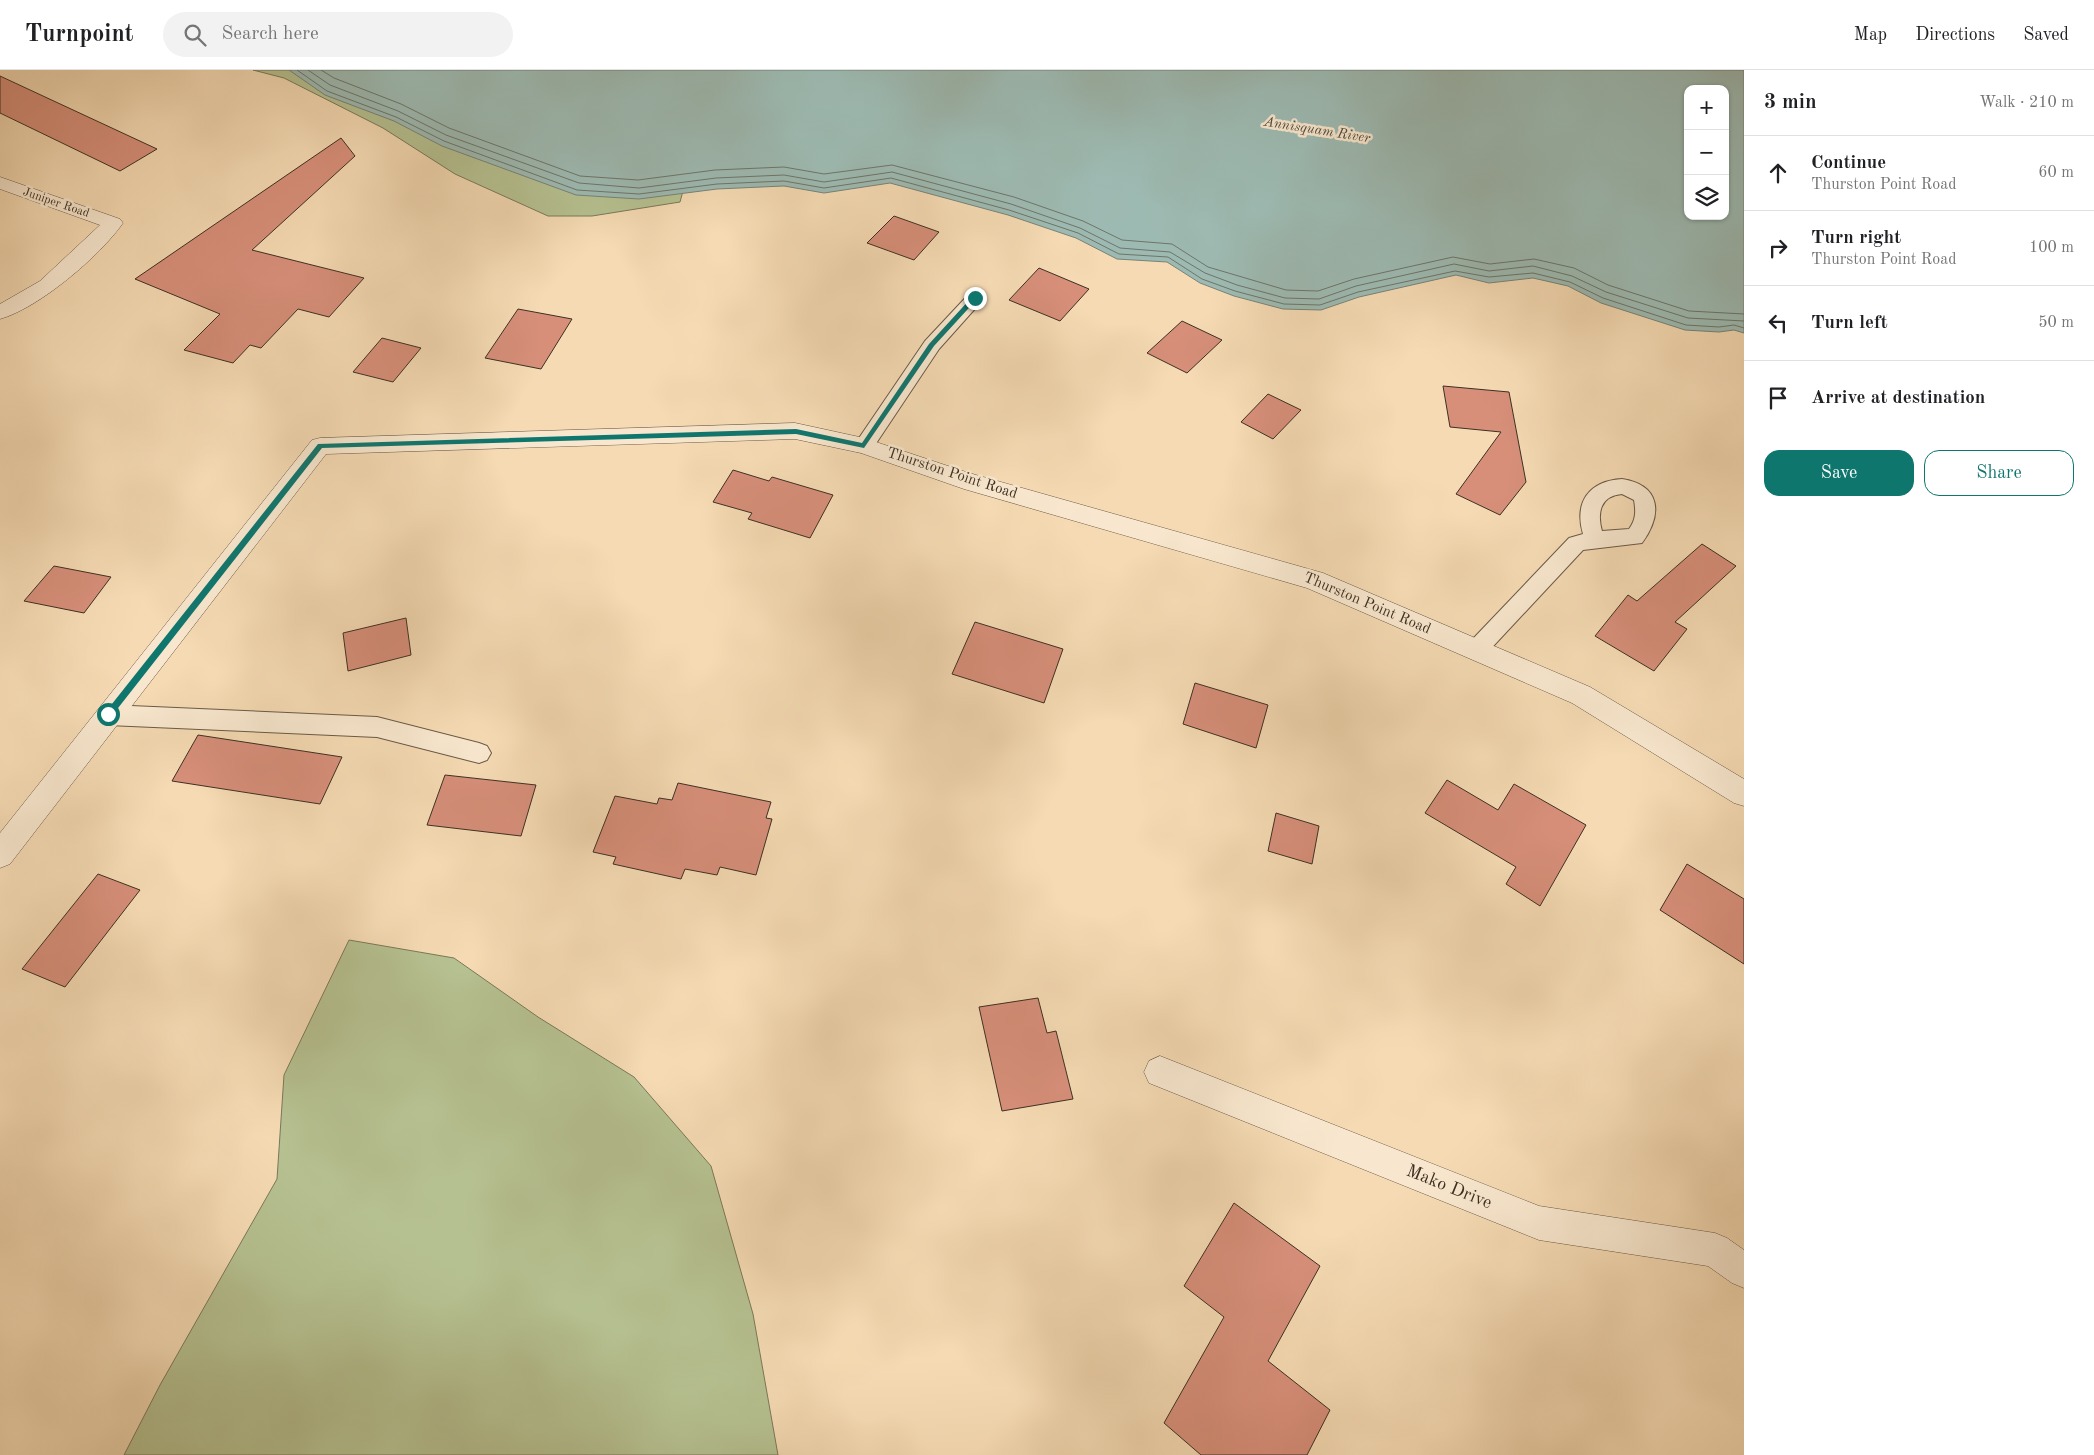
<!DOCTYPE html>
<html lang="en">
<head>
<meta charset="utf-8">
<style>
  body { margin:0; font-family:"Old Standard TT",serif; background:#f2f2f2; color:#202124 }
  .controls { position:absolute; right:15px; top:15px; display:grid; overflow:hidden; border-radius:10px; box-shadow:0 1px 4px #0004 }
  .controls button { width:45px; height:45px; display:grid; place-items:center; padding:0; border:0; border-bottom:1px solid #e0e0e0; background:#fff; color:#202124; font:25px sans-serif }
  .stop { position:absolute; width:15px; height:15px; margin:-11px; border:4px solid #0f766e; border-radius:50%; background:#fff }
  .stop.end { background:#0f766e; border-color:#fff; box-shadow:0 1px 5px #0008 }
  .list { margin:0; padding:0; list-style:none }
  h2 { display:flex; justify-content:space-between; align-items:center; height:65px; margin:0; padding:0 20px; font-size:21px }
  h2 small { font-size:16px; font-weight:400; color:#757577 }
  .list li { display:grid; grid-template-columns:32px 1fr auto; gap:15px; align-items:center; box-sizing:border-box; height:75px; padding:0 20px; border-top:1px solid #e0e0e0 }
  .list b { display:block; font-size:19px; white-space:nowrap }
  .list p { margin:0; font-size:16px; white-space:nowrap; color:#757577 }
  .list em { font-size:16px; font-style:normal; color:#757577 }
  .actions { display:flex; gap:10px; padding:15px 20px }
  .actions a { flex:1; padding:11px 0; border:1px solid #0f766e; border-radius:15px; text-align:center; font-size:18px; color:#0f766e }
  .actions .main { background:#0f766e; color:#fff }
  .icon { flex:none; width:28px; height:28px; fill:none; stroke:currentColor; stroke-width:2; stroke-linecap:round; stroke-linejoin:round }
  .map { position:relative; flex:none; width:1744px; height:1385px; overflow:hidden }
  header { display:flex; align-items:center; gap:30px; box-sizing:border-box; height:70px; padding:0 25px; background:#fff; border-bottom:1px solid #e0e0e0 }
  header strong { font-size:24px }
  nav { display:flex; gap:28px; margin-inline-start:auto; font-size:18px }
  .search { width:350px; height:45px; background:#f2f2f2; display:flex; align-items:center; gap:12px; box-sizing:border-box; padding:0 18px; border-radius:28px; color:#757577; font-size:19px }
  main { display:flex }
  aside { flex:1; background:#fff }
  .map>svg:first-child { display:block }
  .green { fill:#b6c191; stroke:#7a785a }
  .water { fill:#9dbab2; stroke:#778379; fill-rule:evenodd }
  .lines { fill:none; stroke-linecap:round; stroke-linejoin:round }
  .shore { stroke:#6d756a; stroke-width:1 }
  .building { fill:#d78f7a; stroke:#3d3023 }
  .lane-casing { stroke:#6b5a47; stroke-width:2 }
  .street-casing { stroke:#6b5a47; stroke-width:1 }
  .lane { fill:#f8e7ce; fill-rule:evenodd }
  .street { fill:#f8e7ce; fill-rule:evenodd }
  .route { fill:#0f766e }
  .labels { text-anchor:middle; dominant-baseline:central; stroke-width:5; stroke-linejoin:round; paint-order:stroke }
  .far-street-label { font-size:12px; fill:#3d3023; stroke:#f8e7ce }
  .far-water-label { font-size:14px; font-style:italic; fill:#504c40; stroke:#f8e7ce }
  .street-label { font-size:15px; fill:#3d3023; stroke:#f8e7ce }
  .near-street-label { font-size:18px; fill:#3d3023; stroke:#f8e7ce }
</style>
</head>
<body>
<header>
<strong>Turnpoint</strong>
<div class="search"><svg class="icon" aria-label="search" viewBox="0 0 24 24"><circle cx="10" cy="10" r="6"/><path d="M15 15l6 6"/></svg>Search here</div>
<nav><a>Map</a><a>Directions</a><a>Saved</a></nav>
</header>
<main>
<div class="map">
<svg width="1744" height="1385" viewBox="0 0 1744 1385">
  <rect width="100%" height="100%" fill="#f5dab3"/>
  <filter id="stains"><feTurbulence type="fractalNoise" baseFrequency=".004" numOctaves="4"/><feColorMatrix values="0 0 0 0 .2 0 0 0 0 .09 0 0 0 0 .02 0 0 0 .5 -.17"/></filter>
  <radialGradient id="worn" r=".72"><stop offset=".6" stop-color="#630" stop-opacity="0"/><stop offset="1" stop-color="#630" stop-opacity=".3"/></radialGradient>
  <g class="green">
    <path d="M253,0H498L693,84L680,132L592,146H548L455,104L383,58L284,8Z"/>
    <path d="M349,870L454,888L538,947L634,1007L711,1096L753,1244L778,1385H124L160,1315L277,1109L284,1005Z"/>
  </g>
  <path class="water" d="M289,0H1744V263L1734,260L1719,262L1685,260L1601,233L1568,216L1533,208L1489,213L1456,205L1359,227L1321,240L1283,239L1234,226L1200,213L1167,192L1117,189L1076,168L1008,145L890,113L824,123L784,116L717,119L639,129L576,125L442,76L394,51L325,25ZM1688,19H1725V146H1688Z"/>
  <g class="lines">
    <g class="shore">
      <path d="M297,0L327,21L396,47L444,71L577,120L639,124L717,114L784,111L824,118L891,108L1009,140L1078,163L1119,184L1168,187L1202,209L1235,221L1284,234L1320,235L1358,222L1455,201L1489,207L1533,203L1570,212L1603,228L1686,255L1719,257L1734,255L1744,258"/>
      <path d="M308,0L330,15L398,41L446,65L579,113L639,118L716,108L784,105L824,112L892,102L1011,134L1080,158L1120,178L1170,182L1205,203L1237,215L1285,228L1319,229L1356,216L1454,194L1489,201L1533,196L1572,206L1606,222L1688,248L1744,251"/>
      <path d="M321,0L334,8L401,34L449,58L580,106L638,110L715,100L784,97L824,104L892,95L1014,127L1083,151L1122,170L1172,174L1208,197L1286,220L1318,221L1354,209L1453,187L1490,194L1534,189L1574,198L1608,215L1689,241L1744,244"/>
    </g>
  </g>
  <g class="building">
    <path d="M0,6L157,79L120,101L0,43Z"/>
    <path d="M341,68L355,86L252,180L364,208L329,247L298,239L261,278L250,275L233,293L184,280L220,244L135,209Z"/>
    <path d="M894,146L939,162L914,190L867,173Z"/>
    <path d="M1039,198L1089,219L1060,251L1009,230Z"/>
    <path d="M518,239L572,249L541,299L485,288Z"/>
    <path d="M1182,251L1222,270L1187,303L1147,283Z"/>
    <path d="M382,268L421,278L393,312L353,302Z"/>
    <path d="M1443,316L1509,322L1526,412L1500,445L1456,424L1501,362L1450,357Z"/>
    <path d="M1268,324L1301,340L1273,369L1241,352Z"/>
    <path d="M733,400L769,411L772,407L833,425L810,468L748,449L752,443L713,432Z"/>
    <path d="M1702,474L1736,496L1675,552L1687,559L1654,601L1595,566L1628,525L1637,531Z"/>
    <path d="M54,496L111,507L84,543L24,531Z"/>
    <path d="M406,548L411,585L348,601L343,563Z"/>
    <path d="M975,552L1063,579L1044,633L952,604Z"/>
    <path d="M1195,613L1268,635L1256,678L1183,654Z"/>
    <path d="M198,665L342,687L320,734L172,711Z"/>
    <path d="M445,705L536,715L521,766L427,755Z"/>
    <path d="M1447,710L1498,740L1514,714L1586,755L1540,836L1506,814L1516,797L1425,743Z"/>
    <path d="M678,713L771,732L766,748L772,749L756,805L720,797L717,805L685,799L681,809L613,794L616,787L593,782L615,726L657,734L659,728L672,730Z"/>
    <path d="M1276,743L1319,756L1312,794L1268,781Z"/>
    <path d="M1687,794L1744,829V894L1660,840Z"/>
    <path d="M98,804L140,820L65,917L22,899Z"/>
    <path d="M1038,928L1047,963L1056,961L1073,1029L1002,1041L979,937Z"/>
    <path d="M1234,1133L1320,1196L1268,1291L1330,1340L1307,1385H1201L1164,1353L1224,1247L1184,1216Z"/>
  </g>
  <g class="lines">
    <defs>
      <g id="lane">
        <path d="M975,222L981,224L984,228L981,232L939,279L871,381L864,383L857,381L854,376L857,371L925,271L969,224Z"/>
        <path d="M1622,409C1661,415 1663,444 1642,473L1583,480L1484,586L1476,589L1468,586L1465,580L1468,574L1569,468L1583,464C1574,433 1588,411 1622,409ZM1622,424L1634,430C1636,441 1636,450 1629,459L1602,461C1597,443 1600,426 1622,424Z"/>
        <path d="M108,635L377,647L479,673L487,676L491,683L487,690L479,693L377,667L108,655L100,652L96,645L100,638Z"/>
      </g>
      <g id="street">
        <path d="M0,107L120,149L123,153C100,186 39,238 0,249V234L40,211L100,155L0,119Z"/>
        <path d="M795,353L864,368L969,403L1323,503L1590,617L1744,709V736L1734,733L1572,633L1307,518L964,419L861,383L795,369L326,384L10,794L0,798V763L312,370L320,368Z"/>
        <path d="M1160,986L1539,1136L1715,1163L1727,1168L1744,1180V1218L1732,1213L1708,1196L1539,1170L1149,1013L1144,1002L1149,991Z"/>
      </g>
    </defs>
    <use href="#lane" class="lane-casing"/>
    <use href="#street" class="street-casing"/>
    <use href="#lane" class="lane"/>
    <use href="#street" class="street"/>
  </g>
  <path class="route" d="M972,227L978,228L934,276L864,378L796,364L322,378L111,647H105L104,644L318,374L796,359L862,373L929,274Z"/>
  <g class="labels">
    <g class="far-street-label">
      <text transform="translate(56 133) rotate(19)">Juniper Road</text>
    </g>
    <g class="far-water-label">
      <text transform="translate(1317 60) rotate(9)">Annisquam River</text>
    </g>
    <g class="street-label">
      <text transform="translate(952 404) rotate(18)">Thurston Point Road</text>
      <text transform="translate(1367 534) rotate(23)">Thurston Point Road</text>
    </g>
    <g class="near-street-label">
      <text transform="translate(1449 1117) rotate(22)">Mako Drive</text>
    </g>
  </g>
  <rect width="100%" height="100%" filter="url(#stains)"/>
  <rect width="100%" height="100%" fill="url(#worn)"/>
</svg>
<div class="controls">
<button>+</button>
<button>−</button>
<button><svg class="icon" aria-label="layers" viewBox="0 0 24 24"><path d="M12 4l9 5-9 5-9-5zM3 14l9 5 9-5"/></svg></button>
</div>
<div class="stop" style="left:108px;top:644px"></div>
<div class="stop end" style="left:975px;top:228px"></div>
</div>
<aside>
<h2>3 min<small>Walk · 210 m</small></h2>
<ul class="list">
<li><svg class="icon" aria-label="ahead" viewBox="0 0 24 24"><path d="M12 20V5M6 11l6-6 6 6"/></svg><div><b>Continue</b><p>Thurston Point Road</p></div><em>60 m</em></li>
<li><svg class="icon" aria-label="right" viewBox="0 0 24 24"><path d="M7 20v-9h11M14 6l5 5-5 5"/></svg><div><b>Turn right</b><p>Thurston Point Road</p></div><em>100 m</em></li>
<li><svg class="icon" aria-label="left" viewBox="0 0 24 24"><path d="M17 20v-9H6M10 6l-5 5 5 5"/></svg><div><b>Turn left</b></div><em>50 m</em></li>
<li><svg class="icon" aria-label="arrive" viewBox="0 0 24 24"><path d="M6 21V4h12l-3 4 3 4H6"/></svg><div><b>Arrive at destination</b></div></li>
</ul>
<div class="actions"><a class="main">Save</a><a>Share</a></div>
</aside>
</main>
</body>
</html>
